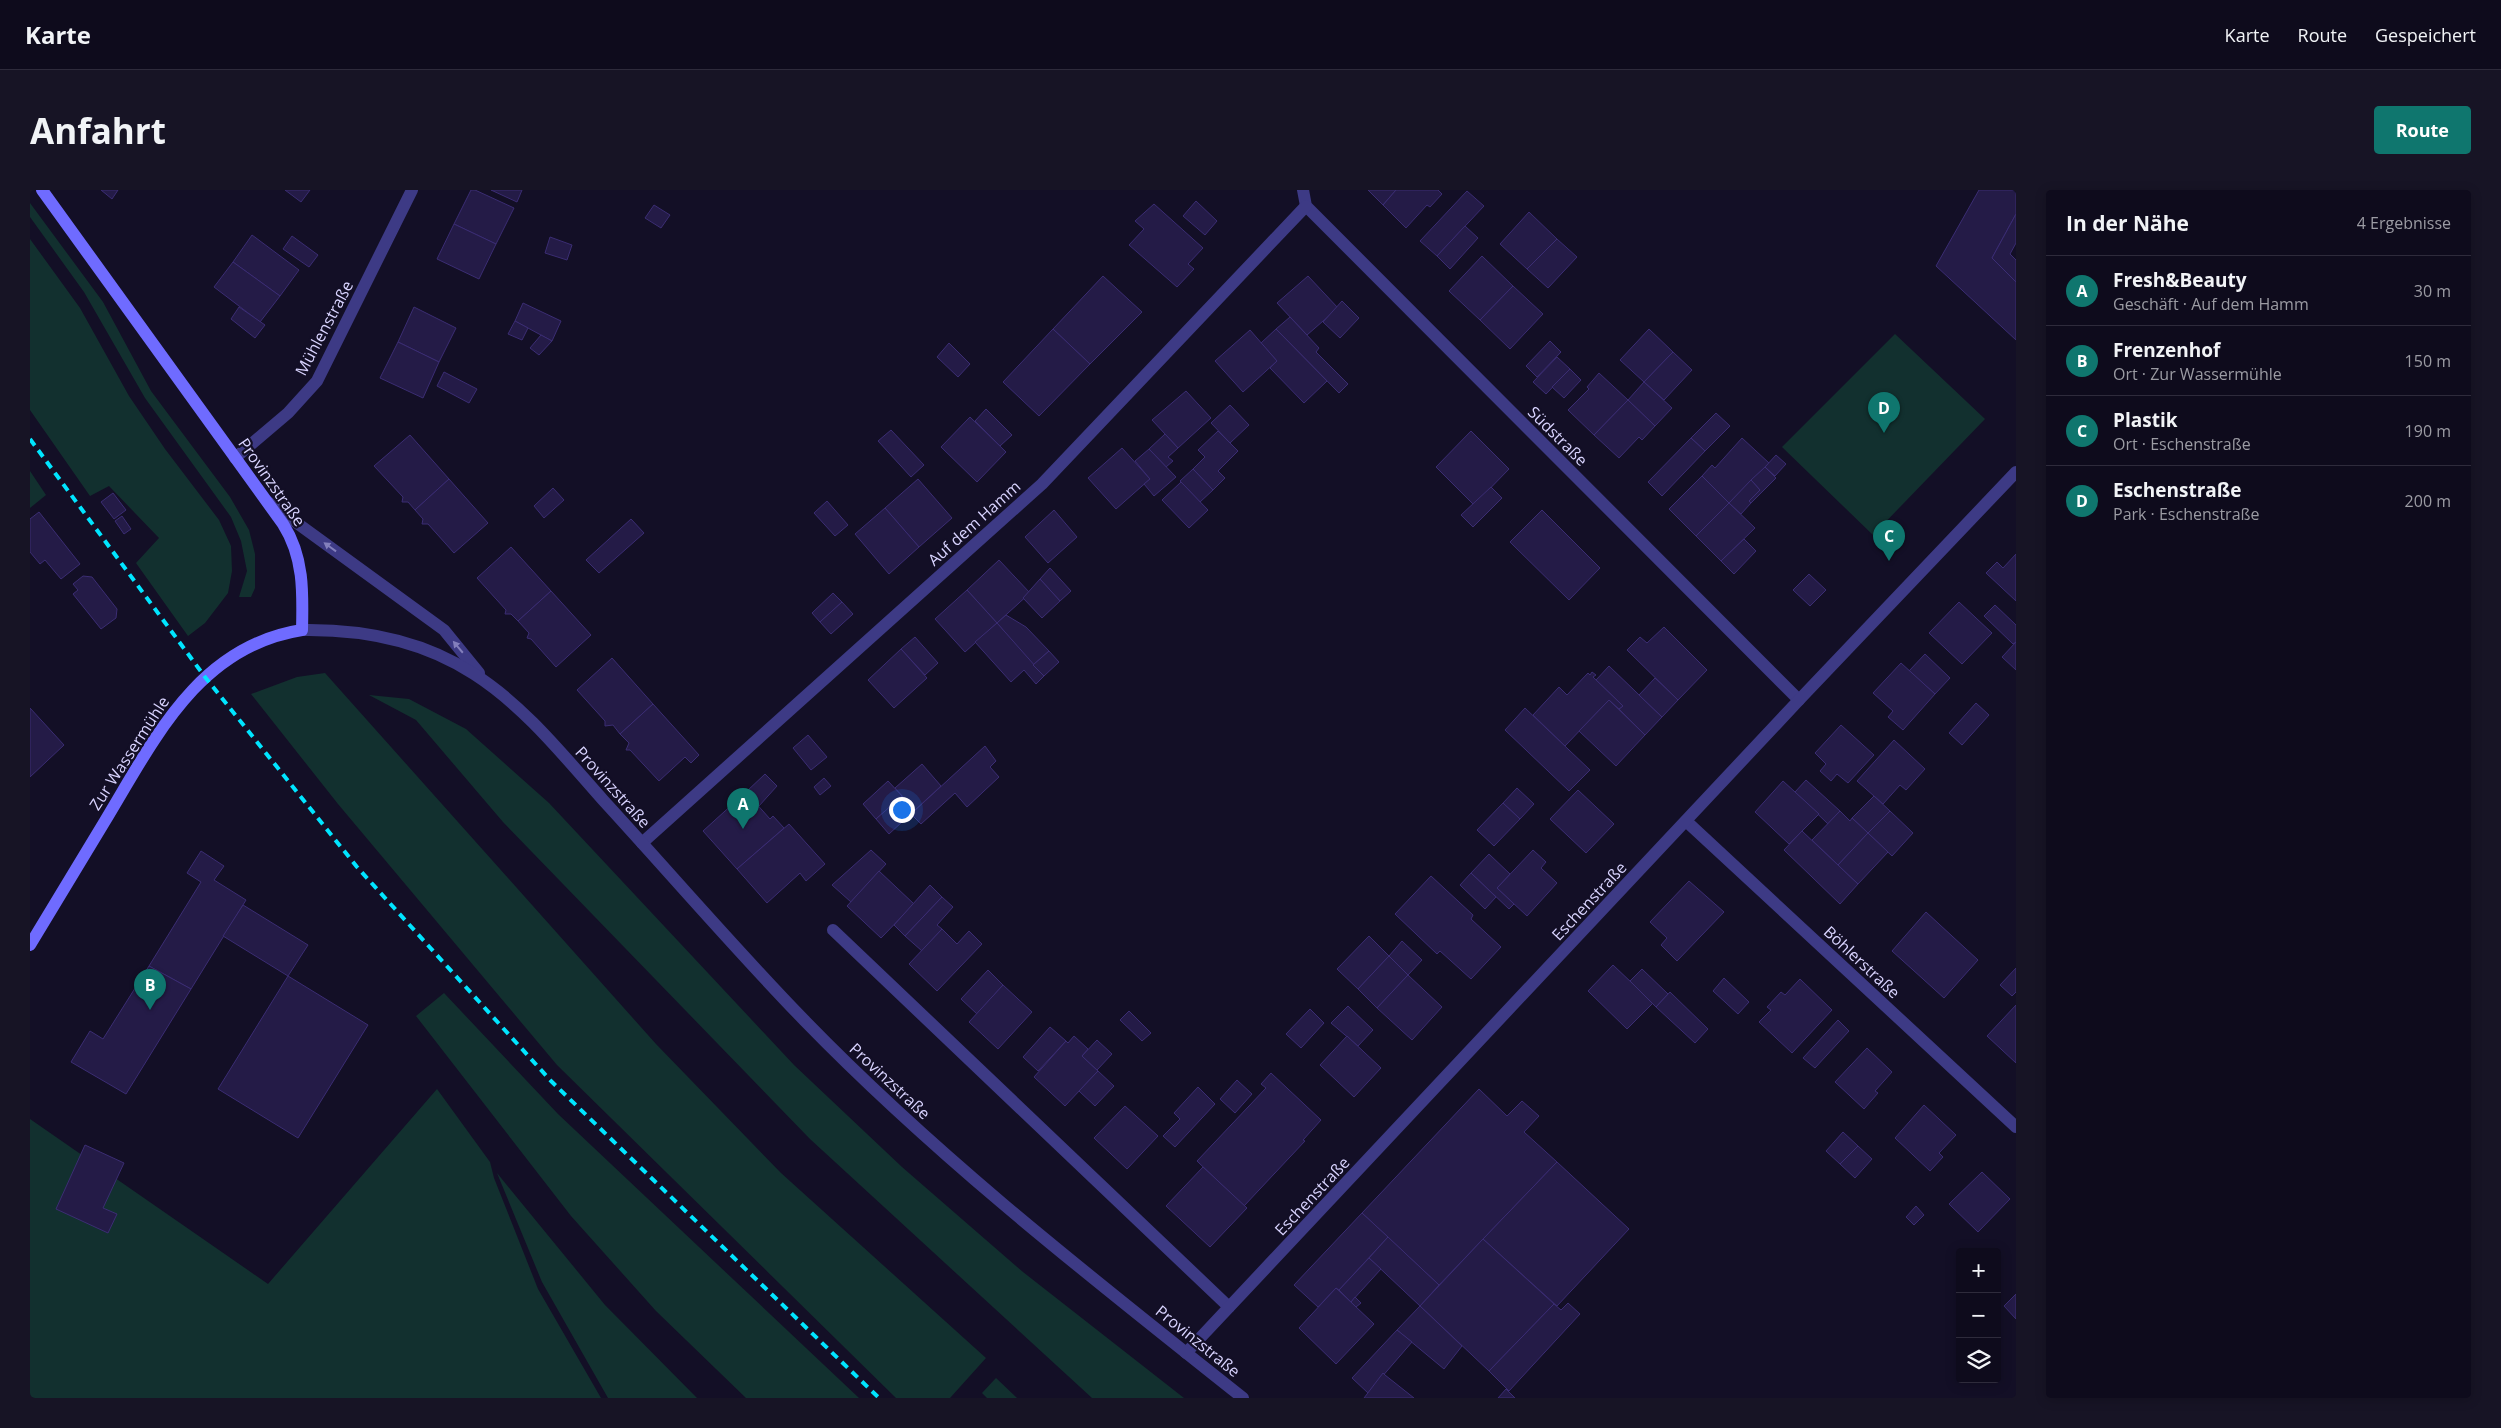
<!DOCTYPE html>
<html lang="de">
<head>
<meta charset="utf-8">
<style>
  body { margin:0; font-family:"Open Sans",sans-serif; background:#171425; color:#f1f3f6 }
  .controls { position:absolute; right:15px; bottom:15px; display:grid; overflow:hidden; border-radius:5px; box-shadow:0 2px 12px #0003 }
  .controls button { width:45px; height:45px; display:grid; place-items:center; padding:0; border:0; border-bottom:1px solid #2e2b3b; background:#0e0b1c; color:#f1f3f6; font:25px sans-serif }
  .you { position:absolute; left:871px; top:619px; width:18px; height:18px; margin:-12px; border:4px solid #fff; border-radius:50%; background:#1a73e8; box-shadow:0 0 0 8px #1a73e833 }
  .badge { display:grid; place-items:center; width:32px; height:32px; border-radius:50%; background:#0f766e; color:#fff; font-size:16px; font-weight:700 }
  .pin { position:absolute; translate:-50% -41px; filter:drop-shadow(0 1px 2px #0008) }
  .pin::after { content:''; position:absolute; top:26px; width:18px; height:15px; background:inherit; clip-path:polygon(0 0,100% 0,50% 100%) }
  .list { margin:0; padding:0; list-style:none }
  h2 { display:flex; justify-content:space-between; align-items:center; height:65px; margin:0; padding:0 20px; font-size:21px }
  h2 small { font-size:16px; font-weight:400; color:#9b9ba3 }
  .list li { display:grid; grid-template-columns:32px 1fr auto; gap:15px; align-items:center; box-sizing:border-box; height:70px; padding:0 20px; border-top:1px solid #2e2b3b }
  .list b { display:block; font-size:19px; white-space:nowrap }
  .list p { margin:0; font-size:16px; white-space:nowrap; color:#9b9ba3 }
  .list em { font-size:16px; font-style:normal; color:#9b9ba3 }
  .icon { flex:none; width:28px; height:28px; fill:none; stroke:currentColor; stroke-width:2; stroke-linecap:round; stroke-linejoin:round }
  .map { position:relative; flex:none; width:1986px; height:1208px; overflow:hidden; border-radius:5px }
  header { display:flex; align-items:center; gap:30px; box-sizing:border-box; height:70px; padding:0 25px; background:#0e0b1c; border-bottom:1px solid #2e2b3b }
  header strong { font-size:24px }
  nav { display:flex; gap:28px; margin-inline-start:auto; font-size:18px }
  .intro { display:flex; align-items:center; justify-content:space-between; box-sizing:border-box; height:120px; padding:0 30px }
  h1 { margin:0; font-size:35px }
  .button { padding:12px 22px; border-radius:5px; background:#0f766e; color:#fff; font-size:18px; font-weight:700 }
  main { display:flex; gap:30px; padding:0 30px }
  aside { flex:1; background:#0e0b1c; border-radius:5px; box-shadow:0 2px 12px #0003 }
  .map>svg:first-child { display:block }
  .green { fill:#12302f }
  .building { fill:#241b47; stroke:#3b2d73 }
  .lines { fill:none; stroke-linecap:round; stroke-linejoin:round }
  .minor { stroke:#3d3a85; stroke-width:12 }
  .tertiary { stroke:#3d3a85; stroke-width:12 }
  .secondary { stroke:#6f6bff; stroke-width:12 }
  .rail { stroke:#00e5ff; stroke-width:4; stroke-dasharray:8 6; stroke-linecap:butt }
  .oneway { fill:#837fbc }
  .labels { text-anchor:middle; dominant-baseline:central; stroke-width:4.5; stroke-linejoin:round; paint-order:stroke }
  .street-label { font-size:16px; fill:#d9d4ff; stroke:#130f26 }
</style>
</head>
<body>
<header>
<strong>Karte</strong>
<nav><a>Karte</a><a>Route</a><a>Gespeichert</a></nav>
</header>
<div class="intro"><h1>Anfahrt</h1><a class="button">Route</a></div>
<main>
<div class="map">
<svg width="1986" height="1208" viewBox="0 0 1986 1208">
  <rect width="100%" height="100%" fill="#130f26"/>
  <g class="green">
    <path d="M0,13L73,112L121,201L200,307L219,340L225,364V398L221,407H209L217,381L211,351L201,327L115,208L54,102L0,27Z"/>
    <path d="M0,49L50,118L99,206L135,259L189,330L201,356L202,381L198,403L175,433L158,446L106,373L129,348L79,296L60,306L0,220Z"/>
    <path d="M1865,144L1955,229L1843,345L1752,257Z"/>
    <path d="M0,281L16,305L0,318Z"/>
    <path d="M295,483L626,854L751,983L956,1168L920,1208H866L527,875L308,614L221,504L267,487Z"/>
    <path d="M339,505L379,509L436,539L519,613L764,875L872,977L993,1082L1154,1208H1062L780,949L473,632L386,530Z"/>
    <path d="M414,803L528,924L829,1208H716L626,1121L541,1026L386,826Z"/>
    <path d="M407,899L460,972L464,988L508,1099L571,1208H0V929L238,1094Z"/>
    <path d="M467,983L575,1115L667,1208H578L512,1092Z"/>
    <path d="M966,1188L987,1208H957L952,1203Z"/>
  </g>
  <g class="building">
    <path d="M71,0H88L82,9Z"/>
    <path d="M255,0H280L271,12Z"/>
    <path d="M441,0H445L484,18L466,54L424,34Z"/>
    <path d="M461,0H492L487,12Z"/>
    <path d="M1338,0H1366L1353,15Z"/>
    <path d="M1366,0H1408L1412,4L1400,17L1397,15L1376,38L1353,15Z"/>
    <path d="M1949,0H1986V24L1962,68L1986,92V150L1906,76Z"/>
    <path d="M1437,1L1454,16L1407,66L1390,51Z"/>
    <path d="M1166,11L1187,31L1175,45L1153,26Z"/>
    <path d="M1124,14L1173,58L1158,74L1164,79L1147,97L1099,55L1114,39L1105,31Z"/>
    <path d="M624,15L640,25L631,38L615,28Z"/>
    <path d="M1499,22L1527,49L1497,79L1470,54Z"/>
    <path d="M1986,24V53L1980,64L1986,70V92L1962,68Z"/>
    <path d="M424,34L466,54L449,89L407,69Z"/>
    <path d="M1435,36L1448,48L1420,79L1407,66Z"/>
    <path d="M222,45L269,80L250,106L203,72Z"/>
    <path d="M262,46L288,65L279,77L253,59Z"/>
    <path d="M520,47L542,55L537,70L515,63Z"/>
    <path d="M1527,49L1547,67L1518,98L1497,79Z"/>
    <path d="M1452,66L1483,96L1450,130L1419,101Z"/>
    <path d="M203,72L250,106L230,132L184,97Z"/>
    <path d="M1073,86L1112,122L1060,174L1023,139Z"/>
    <path d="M1278,86L1308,118L1277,145L1247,113Z"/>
    <path d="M1483,96L1513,124L1480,159L1450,130Z"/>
    <path d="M1312,111L1329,128L1310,148L1293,132Z"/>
    <path d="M493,113L531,131L522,151L485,131Z"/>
    <path d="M209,117L235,135L225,148L201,129Z"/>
    <path d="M384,117L426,138L409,172L368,152Z"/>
    <path d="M1260,127L1289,158L1286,162L1318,194L1309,203L1246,139Z"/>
    <path d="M485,131L498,138L492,150L478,144Z"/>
    <path d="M1023,139L1060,174L1009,226L973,192Z"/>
    <path d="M1246,139L1297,191L1274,213L1240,178L1247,171L1231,153Z"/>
    <path d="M1619,139L1643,162L1614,192L1590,170Z"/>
    <path d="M1220,140L1247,171L1213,202L1185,171Z"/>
    <path d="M511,145L522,151L509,165L500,158Z"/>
    <path d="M1520,151L1531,162L1507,187L1496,176Z"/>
    <path d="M368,152L409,172L393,208L350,188Z"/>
    <path d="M919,153L940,174L928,187L907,167Z"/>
    <path d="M1643,162L1662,180L1634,210L1614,192Z"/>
    <path d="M1527,167L1540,179L1516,204L1503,192Z"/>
    <path d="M1540,179L1551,190L1534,208L1522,197Z"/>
    <path d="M414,182L447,199L439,213L407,196Z"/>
    <path d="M1569,183L1598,210L1564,245L1538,220L1559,199L1557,197Z"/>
    <path d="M1614,192L1642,218L1625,236L1598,210Z"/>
    <path d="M1156,201L1181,228L1148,258L1122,230Z"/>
    <path d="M1598,210L1625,236L1612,250L1609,247L1589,268L1564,245Z"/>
    <path d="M1200,215L1219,235L1200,253L1181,233Z"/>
    <path d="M956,219L982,245L970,256L945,231Z"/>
    <path d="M1686,223L1700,236L1675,261L1661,248Z"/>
    <path d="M940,227L976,262L947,292L911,257Z"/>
    <path d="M861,240L894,275L881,287L848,251Z"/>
    <path d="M1188,241L1208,261L1188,281L1195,288L1183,300L1163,279L1175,267L1168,260Z"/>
    <path d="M1441,241L1479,279L1444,315L1406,277Z"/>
    <path d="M1135,244L1148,258L1138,267L1143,271L1136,277L1119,259Z"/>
    <path d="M380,245L419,289L385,320L378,312H372L373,307L344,276Z"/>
    <path d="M1661,248L1675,261L1632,306L1618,292Z"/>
    <path d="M1712,248L1739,273L1699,313L1672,286L1682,275L1685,278Z"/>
    <path d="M1092,258L1120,289L1086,319L1058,288Z"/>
    <path d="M1119,259L1146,287L1124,306L1114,294L1120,289L1105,271Z"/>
    <path d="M1746,265L1756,274L1745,286L1735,277Z"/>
    <path d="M1735,277L1746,288L1721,313L1719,311L1730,300L1721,290Z"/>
    <path d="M1163,279L1183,300L1170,312L1150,291Z"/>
    <path d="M1672,286L1699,313L1666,346L1639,319Z"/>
    <path d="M419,289L458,333L424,363L398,334H392L393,329L385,320Z"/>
    <path d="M888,289L922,328L889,357L855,318Z"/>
    <path d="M1721,290L1730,300L1719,311L1721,313L1711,324L1699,313Z"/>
    <path d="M1151,292L1178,320L1159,338L1132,310Z"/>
    <path d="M1461,297L1472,308L1443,337L1431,325Z"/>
    <path d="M523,298L534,310L514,328L504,316Z"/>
    <path d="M83,303L96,320L84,329L71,312Z"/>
    <path d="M797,311L818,335L805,346L784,323Z"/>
    <path d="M1699,313L1725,338L1691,371L1666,346Z"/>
    <path d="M855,318L889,357L859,384L825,344Z"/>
    <path d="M1024,320L1047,347L1018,373L995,347Z"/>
    <path d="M1512,320L1570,378L1539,410L1480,352Z"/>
    <path d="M9,322L50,374L31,389L15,370L10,374L0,362V329Z"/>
    <path d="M92,326L101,339L94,344L85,331Z"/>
    <path d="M601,329L614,343L569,383L556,370Z"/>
    <path d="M1714,349L1726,361L1704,384L1691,371Z"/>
    <path d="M481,357L521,401L488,431L481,424H475L476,420L447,388Z"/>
    <path d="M1986,364V411L1956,383L1967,372L1973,378Z"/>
    <path d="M969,370L1000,403L967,433L937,400Z"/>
    <path d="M1020,378L1041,401L1030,411L1010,389Z"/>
    <path d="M1779,384L1796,400L1780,416L1763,400Z"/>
    <path d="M53,386L62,387L87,419L86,428L71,439L43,404L48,400L43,394Z"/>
    <path d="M1010,389L1030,411L1012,428L993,408Z"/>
    <path d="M937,400L967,433L935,462L905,429Z"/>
    <path d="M521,401L561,445L526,477L501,449L497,448L499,443L488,431Z"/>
    <path d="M803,403L812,412L790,432L782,423Z"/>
    <path d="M812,412L823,424L801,444L790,432Z"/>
    <path d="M1929,412L1962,443L1932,474L1899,443Z"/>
    <path d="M1965,415L1986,435V452L1983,454L1954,426Z"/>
    <path d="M976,425L996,437L1019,461L1003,475L967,433Z"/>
    <path d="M967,433L1014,486L1006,494L994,480L981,492L945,452Z"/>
    <path d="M1634,437L1677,480L1648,510L1597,460L1610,447L1617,453Z"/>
    <path d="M885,447L908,473L895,485L871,459Z"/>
    <path d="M1986,452V480L1972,467Z"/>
    <path d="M871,459L897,488L864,518L838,490Z"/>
    <path d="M1019,461L1029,472L1014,486L1003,475Z"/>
    <path d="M1895,464L1920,488L1905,504L1879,481Z"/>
    <path d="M582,468L623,514L590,544L583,535L575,536V531L547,500Z"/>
    <path d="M1871,473L1905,504L1873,540L1858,527L1863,521L1843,503Z"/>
    <path d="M1579,476L1632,527L1615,545L1589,519L1593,516L1566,490Z"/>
    <path d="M1562,482L1566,485L1563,487L1593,516L1589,519L1579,510L1535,556L1503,525L1529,497L1537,505L1558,483L1560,485Z"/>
    <path d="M1625,488L1648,510L1632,527L1609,505Z"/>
    <path d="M1579,510L1615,545L1586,576L1549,541Z"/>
    <path d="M1946,513L1959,525L1932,555L1919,543Z"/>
    <path d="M623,514L669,565L661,573L655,567L629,591L600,560H596L599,553L590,544Z"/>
    <path d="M0,518L34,555L0,587Z"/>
    <path d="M1495,518L1560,580L1539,601L1475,540Z"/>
    <path d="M1811,535L1844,565L1818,593L1807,584L1801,591L1790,581L1796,574L1785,563Z"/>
    <path d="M778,545L797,567L781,580L763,558Z"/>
    <path d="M1864,550L1895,579L1876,600L1870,595L1853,614L1827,591Z"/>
    <path d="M955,556L966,571L960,577L969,587L937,617L925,603L891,634L881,624Z"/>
    <path d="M892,574L911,596L885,620L865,598Z"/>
    <path d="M735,584L747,596L729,616L716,602Z"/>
    <path d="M794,588L801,596L790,605L784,597Z"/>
    <path d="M1776,590L1810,621L1798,634L1765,602Z"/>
    <path d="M858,591L872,606L846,629L833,614Z"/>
    <path d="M1753,591L1789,624L1759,654L1725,622Z"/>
    <path d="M1487,598L1504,614L1490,629L1473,613Z"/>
    <path d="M1548,600L1584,634L1556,663L1520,629Z"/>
    <path d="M716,602L740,629L743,626L754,638L707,679L673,641Z"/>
    <path d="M872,606L885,620L859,644L846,629Z"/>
    <path d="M1844,606L1860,621L1838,643L1822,628Z"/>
    <path d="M1473,613L1490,629L1464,656L1447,640Z"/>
    <path d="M1810,621L1820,631L1822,628L1838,643L1808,675L1782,650Z"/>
    <path d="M1860,621L1883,643L1862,666L1838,643Z"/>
    <path d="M759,634L795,674L776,691L770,683L737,713L707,679Z"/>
    <path d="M1772,641L1828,694L1810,714L1754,660Z"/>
    <path d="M1838,643L1858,662L1828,694L1808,675Z"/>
    <path d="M841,660L856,674L821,712L802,695Z"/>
    <path d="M1503,660L1516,672L1511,678L1527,693L1497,726L1467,698Z"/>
    <path d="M171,661L194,676L184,690L216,710L161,799L119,776L171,692L157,683Z"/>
    <path d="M1459,664L1480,684L1467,698L1484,714L1479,719L1441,683Z"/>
    <path d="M849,681L884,714L851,748L817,716Z"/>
    <path d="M1441,683L1466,707L1455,719L1430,695Z"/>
    <path d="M1401,686L1443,725L1441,729L1471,757L1441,789L1410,761L1407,764L1365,724Z"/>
    <path d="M1659,691L1694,722L1647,771L1631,755L1637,748L1620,732Z"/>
    <path d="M900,695L912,707L875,746L864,735Z"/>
    <path d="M912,707L923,717L907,735L912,739L892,761L875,746Z"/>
    <path d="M213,715L278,755L258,786L193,746Z"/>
    <path d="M1896,722L1948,770L1914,808L1862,761Z"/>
    <path d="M912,739L927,754L939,741L952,754L907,801L879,774Z"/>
    <path d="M1339,746L1359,766L1328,799L1307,779Z"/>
    <path d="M1372,751L1392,770L1378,785L1359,766Z"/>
    <path d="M1359,766L1378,785L1347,818L1328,799Z"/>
    <path d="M1583,775L1623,813L1597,839L1558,801Z"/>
    <path d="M119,776L161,799L96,904L41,872L60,841L73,849Z"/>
    <path d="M1986,778V802L1982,806L1970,795Z"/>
    <path d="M1612,779L1638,804L1626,817L1600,791Z"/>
    <path d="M958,780L973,795L947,824L931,809Z"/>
    <path d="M1378,785L1412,817L1382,850L1347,818Z"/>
    <path d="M258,786L338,835L268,948L188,899Z"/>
    <path d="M1694,788L1719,812L1708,824L1683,801Z"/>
    <path d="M1770,789L1802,820L1762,863L1729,832L1741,820L1737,817L1751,802L1755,805Z"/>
    <path d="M973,795L1002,822L968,859L939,832Z"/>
    <path d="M1640,802L1678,839L1665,853L1626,817Z"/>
    <path d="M1986,815V873L1957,846Z"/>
    <path d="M1318,816L1343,840L1328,856L1301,833Z"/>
    <path d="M1280,819L1294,833L1271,858L1256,844Z"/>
    <path d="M1099,821L1121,843L1112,851L1090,830Z"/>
    <path d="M1808,830L1819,841L1785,878L1773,868Z"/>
    <path d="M1020,837L1036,851L1008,881L993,867Z"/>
    <path d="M1044,846L1058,859L1052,866L1068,881L1035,916L1004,887L1036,851L1038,853Z"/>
    <path d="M1317,846L1351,878L1324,907L1290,875Z"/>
    <path d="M1067,850L1082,864L1067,880L1052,866Z"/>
    <path d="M1837,858L1862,882L1845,901L1848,903L1834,919L1805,892Z"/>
    <path d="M1068,881L1084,896L1065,916L1049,901Z"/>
    <path d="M1241,883L1291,930L1273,950L1275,951L1214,1016L1167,971L1236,898L1231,894Z"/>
    <path d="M1207,890L1222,904L1205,923L1190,909Z"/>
    <path d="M1168,897L1185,914L1145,957L1133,946L1150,929L1144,923Z"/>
    <path d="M1449,899L1477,926L1492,911L1509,926L1494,942L1527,972L1409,1095L1332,1023Z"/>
    <path d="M1894,915L1926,945L1909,963L1913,967L1900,981L1865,948Z"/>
    <path d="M1095,916L1128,946L1097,979L1064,948Z"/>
    <path d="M1813,942L1828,956L1810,974L1796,961Z"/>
    <path d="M55,955L94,973L73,1018L87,1024L78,1043L26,1019Z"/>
    <path d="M1828,956L1842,969L1825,988L1810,974Z"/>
    <path d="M1527,972L1599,1039L1527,1116L1453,1049Z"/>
    <path d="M1173,977L1217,1018L1180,1057L1136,1016Z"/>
    <path d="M1952,982L1980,1009L1948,1042L1919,1014Z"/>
    <path d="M1886,1016L1894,1025L1884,1035L1876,1027Z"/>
    <path d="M1332,1023L1358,1047L1309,1100L1306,1098L1288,1117L1264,1095Z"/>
    <path d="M1358,1047L1409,1095L1390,1116L1339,1068Z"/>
    <path d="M1453,1049L1524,1114L1459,1181L1390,1116Z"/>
    <path d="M1339,1068L1351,1079L1321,1112L1309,1100Z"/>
    <path d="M1306,1098L1344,1134L1306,1174L1269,1138Z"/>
    <path d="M1986,1104V1129L1974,1116Z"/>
    <path d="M1325,1107L1331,1113L1326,1117L1321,1112Z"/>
    <path d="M1538,1113L1550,1124L1479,1201L1459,1181L1524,1114L1531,1120Z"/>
    <path d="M1390,1116L1432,1156L1414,1179L1367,1140Z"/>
    <path d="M1367,1140L1382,1152L1338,1203L1322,1188Z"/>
    <path d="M1353,1183L1355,1185L1384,1208H1334Z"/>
    <path d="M1476,1199L1485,1208H1468Z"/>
  </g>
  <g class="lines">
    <g class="minor">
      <path d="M1273,0L1276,16L1769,510"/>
      <path d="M205,268L258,223L287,191L382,0"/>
      <path d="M1656,631L1986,937"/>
      <path d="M612,653L1012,294L1276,16"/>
      <path d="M803,740L1199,1117"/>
      <path d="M1156,1163L1769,510L1986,282"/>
    </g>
    <g class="tertiary">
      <path d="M238,312L414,440L449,483"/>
      <path d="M272,440C334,439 392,450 444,484C494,516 533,565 573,610C640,683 705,759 774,830C909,969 1062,1088 1213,1208"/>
    </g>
    <path class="secondary" d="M0,755C25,714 50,673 75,631C124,550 168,456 272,440C273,402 274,367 253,334L12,0"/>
    <path class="rail" d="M0,249L175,487L327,677L521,891L849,1208"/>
  </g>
  <defs><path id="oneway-solid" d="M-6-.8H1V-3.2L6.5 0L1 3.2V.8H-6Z" transform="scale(1.25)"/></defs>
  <g class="oneway">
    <use href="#oneway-solid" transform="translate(300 357) rotate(-144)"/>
    <use href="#oneway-solid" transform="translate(428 457) rotate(-130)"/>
  </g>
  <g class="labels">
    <g class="street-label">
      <text transform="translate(294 138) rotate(-62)">Mühlenstraße</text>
      <text transform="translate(1528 246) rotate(45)">Südstraße</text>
      <text transform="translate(242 292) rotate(55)">Provinzstraße</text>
      <text transform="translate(944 333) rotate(-42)">Auf dem Hamm</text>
      <text transform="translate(99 563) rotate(-57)">Zur Wassermühle</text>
      <text transform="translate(583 597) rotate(48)">Provinzstraße</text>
      <text transform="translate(1559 711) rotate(-47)">Eschenstraße</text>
      <text transform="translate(1832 772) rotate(43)">Böhlerstraße</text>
      <text transform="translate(860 891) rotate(43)">Provinzstraße</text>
      <text transform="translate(1282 1006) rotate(-47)">Eschenstraße</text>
      <text transform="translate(1168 1151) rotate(39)">Provinzstraße</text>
    </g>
  </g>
</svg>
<div class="controls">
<button>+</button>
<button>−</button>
<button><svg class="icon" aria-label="layers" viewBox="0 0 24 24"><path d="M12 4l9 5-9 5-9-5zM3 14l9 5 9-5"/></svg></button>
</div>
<div class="you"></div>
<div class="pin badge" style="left:713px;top:639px">A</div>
<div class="pin badge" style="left:120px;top:820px">B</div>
<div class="pin badge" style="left:1859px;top:371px">C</div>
<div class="pin badge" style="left:1854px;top:243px">D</div>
</div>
<aside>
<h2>In der Nähe<small>4 Ergebnisse</small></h2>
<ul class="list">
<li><span class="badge">A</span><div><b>Fresh&amp;Beauty</b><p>Geschäft · Auf dem Hamm</p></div><em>30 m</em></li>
<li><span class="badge">B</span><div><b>Frenzenhof</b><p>Ort · Zur Wassermühle</p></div><em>150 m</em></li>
<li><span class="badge">C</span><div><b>Plastik</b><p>Ort · Eschenstraße</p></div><em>190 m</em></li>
<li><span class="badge">D</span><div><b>Eschenstraße</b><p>Park · Eschenstraße</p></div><em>200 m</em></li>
</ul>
</aside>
</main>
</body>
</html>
